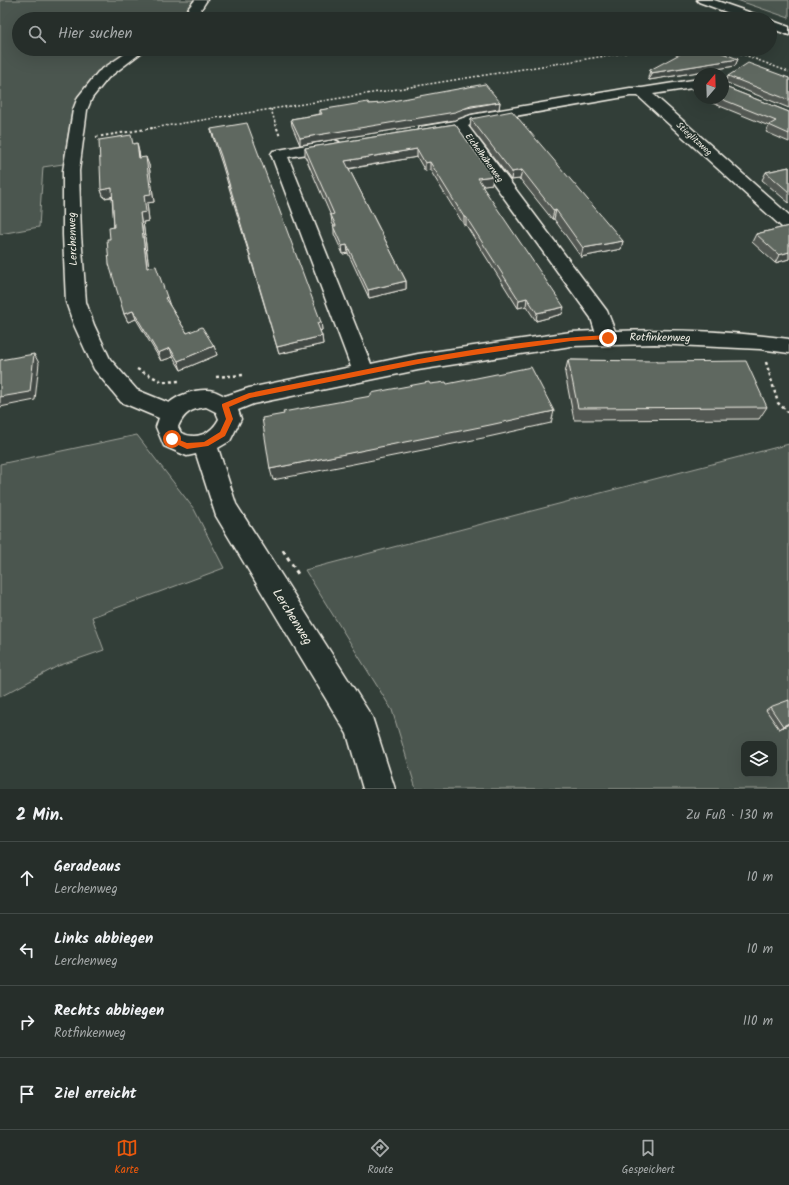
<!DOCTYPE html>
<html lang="de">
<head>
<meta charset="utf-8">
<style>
  body { margin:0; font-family:Kalam,sans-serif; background:#323a36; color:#f1f3f6 }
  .controls { position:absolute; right:12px; bottom:12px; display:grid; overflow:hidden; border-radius:8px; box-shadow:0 4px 16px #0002 }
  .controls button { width:36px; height:36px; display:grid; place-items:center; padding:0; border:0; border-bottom:1px solid #424a47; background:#262e2a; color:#f1f3f6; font:20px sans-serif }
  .compass { position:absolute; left:693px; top:68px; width:36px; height:36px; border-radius:50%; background:#262e2a; box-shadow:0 4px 16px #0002; rotate:19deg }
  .stop { position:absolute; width:12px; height:12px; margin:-9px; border:3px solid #ea580c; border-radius:50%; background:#fff }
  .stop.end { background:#ea580c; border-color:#fff; box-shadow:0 1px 4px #0008 }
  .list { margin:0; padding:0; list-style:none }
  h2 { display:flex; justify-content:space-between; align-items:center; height:52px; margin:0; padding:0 16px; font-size:17px }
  h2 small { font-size:13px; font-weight:400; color:#a4a8a8 }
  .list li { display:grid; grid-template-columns:26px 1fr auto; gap:12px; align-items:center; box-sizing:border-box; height:72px; padding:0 16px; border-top:1px solid #424a47 }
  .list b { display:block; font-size:15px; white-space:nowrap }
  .list p { margin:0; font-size:13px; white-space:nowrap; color:#a4a8a8 }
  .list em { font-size:13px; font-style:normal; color:#a4a8a8 }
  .icon { flex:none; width:22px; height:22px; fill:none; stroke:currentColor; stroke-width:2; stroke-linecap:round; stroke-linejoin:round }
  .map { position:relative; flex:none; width:789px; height:789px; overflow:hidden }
  .search { position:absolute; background:#262e2a; box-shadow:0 4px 16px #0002; left:12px; right:12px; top:12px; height:44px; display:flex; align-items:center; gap:10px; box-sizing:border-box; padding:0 14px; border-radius:22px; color:#a4a8a8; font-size:15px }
  .sheet { height:340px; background:#262e2a }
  nav { display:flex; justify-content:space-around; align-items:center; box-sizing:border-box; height:56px; border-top:1px solid #424a47; background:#262e2a; font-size:11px; color:#a4a8a8 }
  nav a { display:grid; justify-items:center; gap:2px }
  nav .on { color:#ea580c }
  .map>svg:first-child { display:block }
  .green { fill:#4c564f; stroke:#a0a49c; fill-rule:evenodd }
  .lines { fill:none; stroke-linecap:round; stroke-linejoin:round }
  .minor-casing { stroke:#f4f1e8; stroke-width:3 }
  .major-casing { stroke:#f4f1e8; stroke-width:3 }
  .path-far3 { stroke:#f4f1e8; stroke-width:1.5; stroke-dasharray:2 2; stroke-linecap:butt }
  .path-far2 { stroke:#f4f1e8; stroke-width:2; stroke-dasharray:2.5 2.5; stroke-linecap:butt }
  .path-far1 { stroke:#f4f1e8; stroke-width:2.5; stroke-dasharray:3 3; stroke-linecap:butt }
  .path { stroke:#f4f1e8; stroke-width:3; stroke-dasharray:4 4; stroke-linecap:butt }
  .minor { fill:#26332d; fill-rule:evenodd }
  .major { fill:#26332d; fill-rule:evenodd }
  .wall { fill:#525953; stroke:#f4f1e8 }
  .shaded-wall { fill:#424944; stroke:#f4f1e8 }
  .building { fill:#5f6861; stroke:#f4f1e8 }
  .route { fill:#ea580c }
  .labels { text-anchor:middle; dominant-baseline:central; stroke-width:3.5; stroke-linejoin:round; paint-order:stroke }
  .far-street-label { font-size:9px; fill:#f4f1e8; stroke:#26332d }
  .street-label { font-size:11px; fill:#f4f1e8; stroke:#26332d }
  .near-street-label { font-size:13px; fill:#f4f1e8; stroke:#26332d }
</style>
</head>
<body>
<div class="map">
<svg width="789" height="789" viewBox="0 0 789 789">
  <rect width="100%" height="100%" fill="#323e38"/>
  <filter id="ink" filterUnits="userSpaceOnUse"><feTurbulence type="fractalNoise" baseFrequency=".025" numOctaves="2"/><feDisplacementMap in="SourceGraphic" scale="8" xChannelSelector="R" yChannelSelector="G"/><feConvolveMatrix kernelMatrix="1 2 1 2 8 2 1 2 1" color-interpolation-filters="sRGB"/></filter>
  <g filter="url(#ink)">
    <g class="green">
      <path d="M0,0H198L188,13L180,19H19V49H136L100,74L72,111L63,164L43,167L39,227L0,234Z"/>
      <path d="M737,0H789V18Z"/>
      <path d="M137,435L194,509L224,568L92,617L104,650L58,666L0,697V464Z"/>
      <path d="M789,444V789H416L392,710L305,570ZM744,744H774V774H744Z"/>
    </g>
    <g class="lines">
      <defs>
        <g id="minor">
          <path d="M195,0H207C196,16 197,19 177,19L187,10Z"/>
          <path d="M132,49H146L108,78L92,98L87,110L79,171L81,235L86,302L94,325L110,359L137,390L169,403C178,395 195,389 208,390C214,390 220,394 225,396L249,388L351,367L271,154L273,151L334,140L339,142L342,145L339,148L334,150L288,157L371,364L418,354L571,332L595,331L591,318L455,130L425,134L420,133L418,130L420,127L455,121L471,115L630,88H642L699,79V87L653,94L789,215V229L783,228L638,96H630L475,123L468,126L607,311L615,331C673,329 732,331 789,339V353L760,349L655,344L571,346L418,370L253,404L238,410L241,419L230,441L218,448L236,504L372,717L395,789H363L347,734L216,516L196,454L187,456L164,446L156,427L159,418L121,402L94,369L74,325L66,302L63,235V171L73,110L78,97L98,72ZM206,407L216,412L219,419C211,434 197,440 181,433L178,427C184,413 191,409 206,407Z"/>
        </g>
        <g id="major">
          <path d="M697,0H714L760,16L762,19H745L699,2Z"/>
          <path d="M770,20L789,27V35L770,28Z"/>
        </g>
      </defs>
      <use href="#minor" class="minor-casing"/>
      <use href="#major" class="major-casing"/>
      <g class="path-far3">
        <path d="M729,49L789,72"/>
        <path d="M271,109L277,129"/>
        <path d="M146,129L649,49"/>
      </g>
      <g class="path-far2">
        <path d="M277,128L280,137"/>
        <path d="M96,137L153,128"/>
      </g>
      <g class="path-far1">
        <path d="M766,362L778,403L789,413"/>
        <path d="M137,369L163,382L179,381"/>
        <path d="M216,377L243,375"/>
      </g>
      <path class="path" d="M283,550L298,574"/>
      <use href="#minor" class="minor"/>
      <use href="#major" class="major"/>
    </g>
    <g class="wall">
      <path d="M738,59L735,66L649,80L648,78L650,70Z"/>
      <path d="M728,76L789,78V108L725,82Z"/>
      <path d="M725,87L789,112V142L766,132L769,126L700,98H723Z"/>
      <path d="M500,102L499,109L471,114L455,120L300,145L292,126L291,119L320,114V110L369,104Z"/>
      <path d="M471,119L623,241L621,249L581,257L554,219H552L520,179L511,180L470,127Z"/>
      <path d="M455,124L493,176L492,184L483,185V188L562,314L536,321L526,306L518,308L466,225H464L430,170L425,171L417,157L349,169L406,281V289L369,298L348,253L343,254L334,234V226L332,223L331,216L305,156V148Z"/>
      <path d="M211,129L321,322L322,330L320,331L322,336L323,344L279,354L222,164L213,137Z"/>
      <path d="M134,144L139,152L140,158L149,165L154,202L147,203L149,221L143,222L149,268L170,306L187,333L214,346L217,355L181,370L173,357L161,361L136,319L128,322L124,314L110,239L114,227L112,197L104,198L101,190Z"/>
      <path d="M789,167V203L762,180L766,172Z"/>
      <path d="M789,226V259L775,263L752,242L756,234Z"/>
      <path d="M568,360L657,362L767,407L759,419L574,420L565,373Z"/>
      <path d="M770,707L789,724L779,729L766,710Z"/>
    </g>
    <g class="shaded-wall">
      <path d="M738,59L735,66L649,80L651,73Z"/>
      <path d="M500,102L499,109L471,114L455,120L300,145V138Z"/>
      <path d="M137,143L139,152L141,166L139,158Z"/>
      <path d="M417,149V157L346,169L345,161Z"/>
      <path d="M146,157L149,165L154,202L147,203L149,221L143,222L150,277L147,268L140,213L144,195Z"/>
      <path d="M430,162V170L425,171V163Z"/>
      <path d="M522,170L520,179L511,180L512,172Z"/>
      <path d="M493,176L492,184L477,186L478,178Z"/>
      <path d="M112,188L114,196L104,198L101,190Z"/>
      <path d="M556,210L554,219H552L554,211Z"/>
      <rect x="464" y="217" width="2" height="8"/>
      <path d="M623,241L621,249L581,257L583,248Z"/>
      <path d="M347,245L348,253L343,254L342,246Z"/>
      <path d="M789,252V259L775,263L779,255Z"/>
      <path d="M406,281V289L369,298L368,290Z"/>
      <path d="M167,297L170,306L168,307L165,298Z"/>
      <path d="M527,298L526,306L518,308L519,300Z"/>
      <path d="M564,307L562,314L536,321L537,313Z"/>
      <path d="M133,311L136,319L128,322L124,314Z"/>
      <path d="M321,322L322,330L318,331L317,323Z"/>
      <path d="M322,336L323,344L279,354L277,347Z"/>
      <path d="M214,346L217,355L181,370L178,361Z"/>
      <path d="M170,348L173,357L161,361L158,353Z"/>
      <path d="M34,354L39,363L35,400L0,407V397Z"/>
      <path d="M554,411L551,423L488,437L273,480L270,469Z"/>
      <path d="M789,723V724L779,729L783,726Z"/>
    </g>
    <g class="building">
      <path d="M689,49H712L738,59L651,73L650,70Z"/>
      <path d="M748,63L789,78V100L728,76Z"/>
      <path d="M723,78H724L725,87L789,112V134L769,125L776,121L719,98H723Z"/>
      <path d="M485,84L500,102L471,106L455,112L300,138L291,119L322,114L320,110L368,102L369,104L381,103Z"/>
      <path d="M512,111L623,241L583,248L556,210L554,211L522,170L512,172L471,119Z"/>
      <path d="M247,123L321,322L317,323L322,336L277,347L221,156L211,129Z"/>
      <path d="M455,124L493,176L478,178L483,186H482L564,307L537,313L527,298L519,300L466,217H464L430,162L425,163L417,149L345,161L406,281L368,290L347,245L342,246L333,226H336L331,215L334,214L305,148Z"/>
      <path d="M131,135L133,144L137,143L139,158L146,157L151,194L144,195L146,212L140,213L147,268L156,266L167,297L165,298L187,333L202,327L214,346L178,361L170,348L158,353L133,311L124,314L109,264L107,239H110L109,228L114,227L112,188L101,190L99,140Z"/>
      <path d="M789,167V192L766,172Z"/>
      <path d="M789,226V252L779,255L756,234Z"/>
      <path d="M34,354L30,392L0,397V360Z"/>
      <path d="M568,360L657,361V362L746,361L767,407L578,408Z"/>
      <path d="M531,367L554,411L490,425L270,469L262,418L284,414L283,412L371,396V393L429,382L430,384L446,382L447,384Z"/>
      <path d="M789,700V723L783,726L770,707Z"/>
    </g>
  </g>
  <path class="route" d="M608,335L610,336V339L571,341L474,355L418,364L250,398L229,407L233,419L225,436L208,446L187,449L170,441L169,439L172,437L187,443L204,442L220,432L226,419L222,406V404L249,393C367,370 487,341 608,335Z"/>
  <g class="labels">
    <g class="far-street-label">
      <text transform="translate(694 139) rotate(42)">Stieglitzweg</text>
      <text transform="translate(484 158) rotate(54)">Eichelhäherweg</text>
    </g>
    <g class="street-label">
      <text transform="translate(73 239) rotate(-92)">Lerchenweg</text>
      <text transform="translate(660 338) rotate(1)">Rotfinkenweg</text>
    </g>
    <g class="near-street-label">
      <text transform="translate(292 617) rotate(58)">Lerchenweg</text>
    </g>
  </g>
</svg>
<div class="controls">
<button><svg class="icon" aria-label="layers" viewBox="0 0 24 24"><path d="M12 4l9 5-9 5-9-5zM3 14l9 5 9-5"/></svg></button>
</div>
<svg class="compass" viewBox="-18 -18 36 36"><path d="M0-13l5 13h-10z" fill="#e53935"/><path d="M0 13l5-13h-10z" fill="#a4a8a8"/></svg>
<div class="stop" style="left:172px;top:439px"></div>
<div class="stop end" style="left:608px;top:338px"></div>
<div class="search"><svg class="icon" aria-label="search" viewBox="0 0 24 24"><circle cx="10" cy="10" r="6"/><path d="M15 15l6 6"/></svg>Hier suchen</div>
</div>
<section class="sheet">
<h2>2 Min.<small>Zu Fuß · 130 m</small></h2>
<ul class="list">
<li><svg class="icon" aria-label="ahead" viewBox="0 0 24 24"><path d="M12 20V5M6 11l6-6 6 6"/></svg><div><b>Geradeaus</b><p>Lerchenweg</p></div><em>10 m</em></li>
<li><svg class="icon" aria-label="left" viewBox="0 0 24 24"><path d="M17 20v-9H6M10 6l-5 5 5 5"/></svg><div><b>Links abbiegen</b><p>Lerchenweg</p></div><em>10 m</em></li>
<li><svg class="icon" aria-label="right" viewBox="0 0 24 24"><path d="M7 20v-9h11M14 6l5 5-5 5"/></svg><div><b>Rechts abbiegen</b><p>Rotfinkenweg</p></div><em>110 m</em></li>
<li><svg class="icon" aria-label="arrive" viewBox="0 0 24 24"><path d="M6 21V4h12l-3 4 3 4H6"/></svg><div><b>Ziel erreicht</b></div></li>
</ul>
</section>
<nav>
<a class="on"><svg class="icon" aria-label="map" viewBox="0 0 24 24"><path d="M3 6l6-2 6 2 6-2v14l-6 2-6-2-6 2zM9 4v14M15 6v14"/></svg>Karte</a>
<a><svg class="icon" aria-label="directions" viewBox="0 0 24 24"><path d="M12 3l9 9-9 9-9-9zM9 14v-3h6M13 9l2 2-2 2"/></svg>Route</a>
<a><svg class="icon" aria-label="saved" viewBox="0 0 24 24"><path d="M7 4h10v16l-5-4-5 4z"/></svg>Gespeichert</a>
</nav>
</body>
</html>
